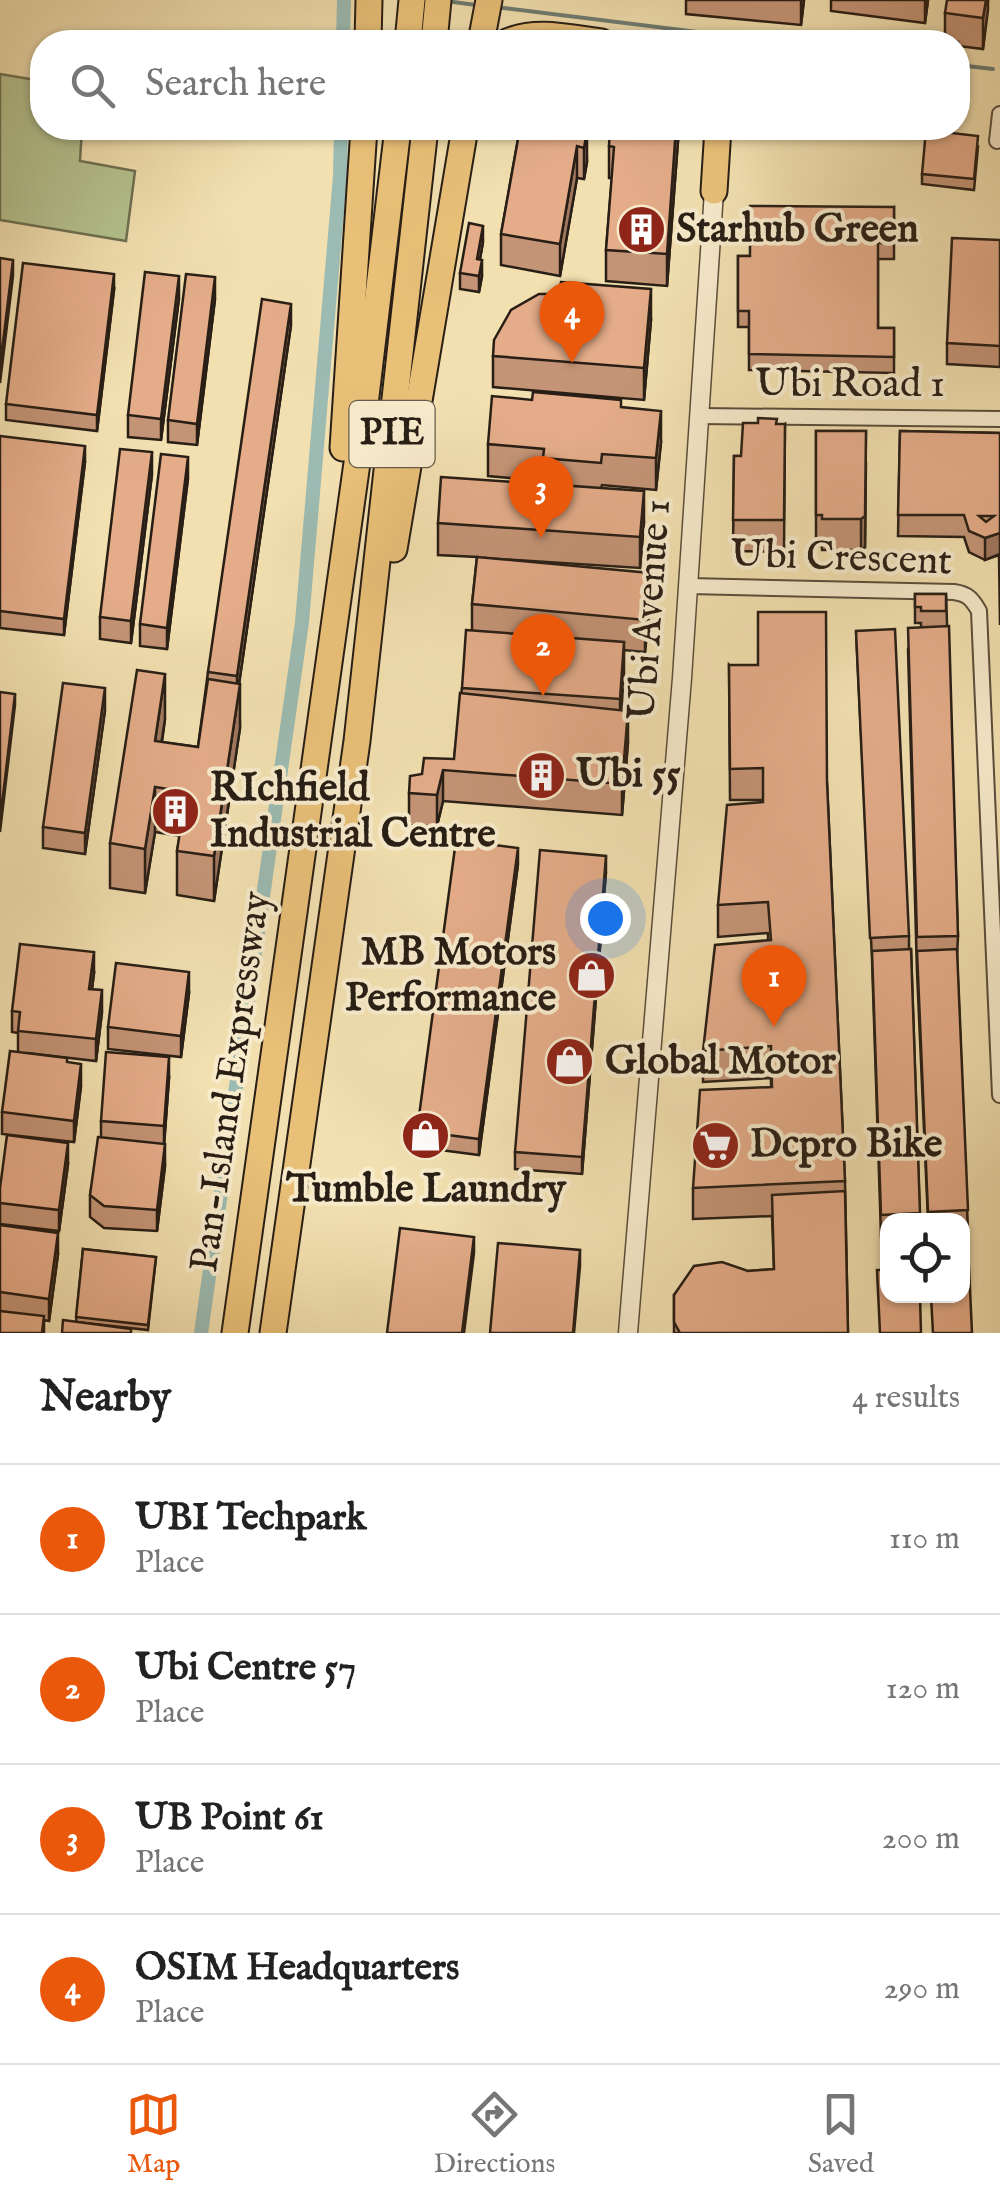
<!DOCTYPE html>
<html lang="en">
<head>
<meta charset="utf-8">
<style>
  body { margin:0; font-family:"IM FELL English",serif; background:#f6f6f6; color:#222 }
  .controls { position:absolute; right:30px; bottom:30px; display:grid; overflow:hidden; border-radius:20px; box-shadow:0 2px 8px #0004 }
  .controls button { width:90px; height:90px; display:grid; place-items:center; padding:0; border:0; border-bottom:2px solid #e0e0e0; background:#fff; color:#222; font:50px sans-serif }
  .you { position:absolute; left:605px; top:918px; width:35px; height:35px; margin:-25px; border:8px solid #fff; border-radius:50%; background:#1a73e8; box-shadow:0 0 0 15px #1a73e833 }
  .badge { display:grid; place-items:center; width:65px; height:65px; border-radius:50%; background:#ea580c; color:#fff; font-size:32px; font-weight:700 }
  .pin { position:absolute; translate:-50% -82px; filter:drop-shadow(0 2px 5px #0008) }
  .pin::after { content:''; position:absolute; top:52px; width:35px; height:30px; background:inherit; clip-path:polygon(0 0,100% 0,50% 100%) }
  .list { margin:0; padding:0; list-style:none }
  h2 { display:flex; justify-content:space-between; align-items:center; height:130px; margin:0; padding:0 40px; font-size:42px }
  h2 small { font-size:32px; font-weight:400; color:#767676 }
  .list li { display:grid; grid-template-columns:65px 1fr auto; gap:30px; align-items:center; box-sizing:border-box; height:150px; padding:0 40px; border-top:2px solid #e0e0e0 }
  .list b { display:block; font-size:38px; white-space:nowrap }
  .list p { margin:0; font-size:32px; white-space:nowrap; color:#767676 }
  .list em { font-size:32px; font-style:normal; color:#767676 }
  .icon { flex:none; width:55px; height:55px; fill:none; stroke:currentColor; stroke-width:2; stroke-linecap:round; stroke-linejoin:round }
  .map { position:relative; flex:none; width:1000px; height:1333px; overflow:hidden }
  .search { position:absolute; background:#fff; box-shadow:0 2px 8px #0004; left:30px; right:30px; top:30px; height:110px; display:flex; align-items:center; gap:25px; box-sizing:border-box; padding:0 35px; border-radius:40px; color:#767676; font-size:38px }
  .sheet { height:730px; background:#fff }
  nav { display:flex; justify-content:space-around; align-items:center; box-sizing:border-box; height:140px; border-top:2px solid #e0e0e0; background:#fff; font-size:28px; color:#767676 }
  nav a { display:grid; justify-items:center; gap:5px }
  nav .on { color:#ea580c }
  .map>svg:first-child { display:block }
  .green { fill:#b5c390; stroke:#6e7052; stroke-width:2.5 }
  .lines { fill:none; stroke-linecap:round; stroke-linejoin:round }
  .stream { stroke:#6e7c73; stroke-width:4 }
  .canal { stroke:#9cbbb2; stroke-width:14 }
  .minor-casing { stroke:#5a4e3c; stroke-width:18 }
  .tertiary-casing { stroke:#5a4e3c; stroke-width:21 }
  .motorway-casing { stroke:#281e15; stroke-width:29 }
  .minor { stroke:#f7ebcc; stroke-width:14 }
  .tertiary { stroke:#f7ebcc; stroke-width:18 }
  .motorway { stroke:#e9c078; stroke-width:25 }
  .wall { fill:#c49476; stroke:#281e15; stroke-width:2.5 }
  .shaded-wall { fill:#a07860; stroke:#281e15; stroke-width:2.5 }
  .building { fill:#e4ac89; stroke:#281e15; stroke-width:2.5; fill-rule:evenodd }
  .labels { text-anchor:middle; dominant-baseline:central; stroke-width:8; stroke-linejoin:round; paint-order:stroke }
  .shield { fill:#f7ebcc; stroke:#665c4c; stroke-width:2.5 }
  .shield-label { font-size:38px; font-weight:bold; fill:#281e15 }
  .poi-label { font-size:40px; font-weight:bold; fill:#281e15; stroke:#f7ebcc; text-anchor:start }
  .street-label { font-size:40px; fill:#281e15; stroke:#f7ebcc }
</style>
</head>
<body>
<div class="map">
<svg width="1000" height="1333" viewBox="0 0 1000 1333">
  <rect width="100%" height="100%" fill="#f2e0b0"/>
  <filter id="stains"><feTurbulence type="fractalNoise" baseFrequency=".002" numOctaves="4"/><feColorMatrix values="0 0 0 0 .2 0 0 0 0 .09 0 0 0 0 .02 0 0 0 .5 -.17"/></filter>
  <radialGradient id="worn" r=".72"><stop offset=".6" stop-color="#630" stop-opacity="0"/><stop offset="1" stop-color="#630" stop-opacity=".3"/></radialGradient>
  <path class="green" d="M0,74L42,81V128H82L80,161L135,171L126,241L0,220Z"/>
  <g class="lines">
    <g class="stream">
      <path d="M446,1L476,5"/>
      <path d="M495,7L778,42"/>
      <path d="M958,65L993,69"/>
    </g>
    <g class="canal">
      <path d="M343,42L344,0"/>
      <path d="M201,1333L302,622L340,176L341,128"/>
    </g>
    <defs>
      <g id="minor">
        <path d="M997,141L1000,114"/>
        <path d="M700,416L1000,419"/>
        <path d="M689,586L954,592C968,594 972,599 979,611L1000,1095"/>
      </g>
      <path id="tertiary" d="M628,1333L682,678L714,191"/>
      <g id="motorway">
        <path d="M368,42L369,0"/>
        <path d="M408,42L412,0"/>
        <path d="M434,42L438,0"/>
        <path d="M481,42L489,0"/>
        <path d="M507,42C537,29 569,38 601,42"/>
        <path d="M714,191L718,128"/>
        <path d="M343,448L364,128"/>
        <path d="M394,549L465,128"/>
        <path d="M235,1333L364,413L398,128"/>
        <path d="M273,1333L357,741L425,128"/>
      </g>
    </defs>
    <use href="#minor" class="minor-casing"/>
    <use href="#tertiary" class="tertiary-casing"/>
    <use href="#motorway" class="motorway-casing"/>
    <use href="#minor" class="minor"/>
    <use href="#tertiary" class="tertiary"/>
    <use href="#motorway" class="motorway"/>
  </g>
  <g class="wall">
    <path d="M686,0H804L801,25L686,14Z"/>
    <path d="M831,0H928L925,23L831,11Z"/>
    <path d="M988,0L983,49L958,46V42H945V13Z"/>
    <path d="M520,128H586L587,162L584,179L577,178L560,276L501,265V234Z"/>
    <path d="M679,128L667,286L606,281V250L612,178H609V146L616,130Z"/>
    <path d="M895,128H908L907,131L896,130Z"/>
    <path d="M978,147L974,190L922,184V174Z"/>
    <path d="M894,207V259H878V328H894V373L749,370V327H738V256H750Z"/>
    <path d="M1000,240V367L947,364V343Z"/>
    <path d="M483,242L480,259L482,276L479,292L460,289V273Z"/>
    <path d="M114,290L97,431L6,420V404Z"/>
    <path d="M179,298L161,440L128,437V415Z"/>
    <path d="M215,299L197,445L168,442V420Z"/>
    <path d="M651,320L644,400L493,387V356Z"/>
    <path d="M291,325L239,684L240,728L214,901L177,895V851L180,836L155,832L145,893L110,888V843L165,719L162,742L198,747L208,672Z"/>
    <path d="M785,424L784,552L733,551L734,456H741Z"/>
    <path d="M816,431H866L865,547L861,550H822V546H816Z"/>
    <path d="M900,431L1000,433V625L999,555L985,560L969,552L964,537L898,536Z"/>
    <path d="M0,436L85,462L64,635L0,628Z"/>
    <path d="M661,442L656,490L602,485L601,488L644,522L640,568L484,558L650,605L645,652L624,650L621,710L628,742L622,815L443,801L437,826L409,825V793L422,774L454,759L462,688L472,631V604L477,557L438,555V523L543,484V481L488,476V444Z"/>
    <path d="M152,474L131,643L100,639V617Z"/>
    <path d="M188,478L167,649L140,646V624Z"/>
    <path d="M915,594H946L958,936L957,957L968,1231L962,1232V1220H928L917,972L908,649L921,627V623H915Z"/>
    <path d="M856,631L909,936V949H911L920,1220H888V1236H881L872,959Z"/>
    <path d="M729,665L827,782L845,1181L848,1333H674V1295L748,1271L774,1269L772,1216L693,1219V1188L771,1087V1078L703,1082V1051L768,940V933L718,937V905L763,800H730Z"/>
    <path d="M105,710L85,854L43,848V827Z"/>
    <path d="M518,864L479,1155L417,1147V1131Z"/>
    <path d="M606,872L582,1174L515,1169V1152Z"/>
    <path d="M94,973L92,989L102,1012L96,1061L27,1053L67,1062L81,1086L74,1142L2,1134V1112L18,1052V1033L12,1032V1011Z"/>
    <path d="M189,993L181,1057L108,1049V1027Z"/>
    <path d="M169,1078L164,1144L165,1166L157,1231L104,1228L90,1217V1195L101,1138V1121Z"/>
    <path d="M68,1164L59,1231L0,1224V1188Z"/>
    <path d="M0,1225L58,1254L49,1321L44,1320V1333H0Z"/>
    <path d="M83,1249L156,1257L148,1330L76,1322Z"/>
  </g>
  <g class="shaded-wall">
    <path d="M801,0H804L801,25Z"/>
    <path d="M925,0H928L925,23Z"/>
    <path d="M986,0H988V10L983,49V18Z"/>
    <path d="M676,128H679L667,286V254Z"/>
    <path d="M587,131V162L584,179V148Z"/>
    <path d="M577,146V178L560,276V244Z"/>
    <path d="M483,226V242L477,275V259Z"/>
    <path d="M13,260V276L0,383V367Z"/>
    <path d="M482,260V276L479,292V276Z"/>
    <path d="M114,274V290L97,431V415Z"/>
    <path d="M179,276V298L161,440V419Z"/>
    <path d="M215,277V299L197,445V424Z"/>
    <path d="M651,289V320L644,400V368Z"/>
    <path d="M291,304V325L237,698V676Z"/>
    <path d="M661,411V442L656,490V458Z"/>
    <path d="M85,446V462L64,635V619Z"/>
    <path d="M152,452V474L131,643V621Z"/>
    <path d="M188,457V478L167,649V628Z"/>
    <path d="M866,462L865,547L861,550V519Z"/>
    <path d="M644,491V522L640,568V537Z"/>
    <path d="M1000,533V554L985,560V538Z"/>
    <path d="M650,573V605L645,652V620Z"/>
    <path d="M624,642V673L620,730V699Z"/>
    <path d="M165,674V719L155,785V741Z"/>
    <path d="M240,684V728L214,901V856Z"/>
    <path d="M105,688V710L85,854V833Z"/>
    <path d="M15,694V705L0,832V821Z"/>
    <path d="M628,711V742L622,815V784Z"/>
    <path d="M443,770V801L437,826V795Z"/>
    <path d="M155,787V832L145,893V849Z"/>
    <path d="M518,848V864L479,1155V1139Z"/>
    <path d="M606,856V872L582,1174V1157Z"/>
    <path d="M94,952V973L89,1010V989Z"/>
    <path d="M189,972V993L181,1057V1036Z"/>
    <path d="M102,990V1012L96,1061V1039Z"/>
    <path d="M169,1057V1078L164,1147V1126Z"/>
    <path d="M81,1064V1086L74,1142V1121Z"/>
    <path d="M68,1143V1164L59,1231V1210Z"/>
    <path d="M165,1144V1166L157,1231V1210Z"/>
    <path d="M58,1233V1254L49,1321V1299Z"/>
    <path d="M474,1237V1253L464,1333H462Z"/>
    <path d="M580,1250V1266L574,1333H573Z"/>
  </g>
  <g class="building">
    <path d="M947,0H986L983,18L945,13Z"/>
    <path d="M536,37L568,42H535Z"/>
    <path d="M520,128H581L580,130L587,131L584,148L577,146L560,244L501,234Z"/>
    <path d="M616,128H676L667,254L606,250L614,147L609,146L610,129L616,130Z"/>
    <path d="M926,130L978,136L974,179L922,174Z"/>
    <path d="M750,206L894,207V243H878V328H894V357L749,354V311H738V256H750Z"/>
    <path d="M469,223L483,226L477,259L482,260L479,276L460,273Z"/>
    <path d="M952,238L1000,240V346L947,343Z"/>
    <path d="M0,258L13,260L0,367Z"/>
    <path d="M23,263L114,274L97,415L6,404Z"/>
    <path d="M145,272L179,276L161,419L128,415Z"/>
    <path d="M186,274L215,277L197,424L168,420Z"/>
    <path d="M561,282L651,289L644,368L493,356L494,340L511,310L539,294H559Z"/>
    <path d="M262,299L291,304L237,676L208,672Z"/>
    <path d="M533,392L621,400V407L661,411L656,458L602,454L601,463L543,458L544,449L488,444L492,396L532,400Z"/>
    <path d="M758,418L777,419L776,424H785L784,520H733L734,456H741L743,423H758Z"/>
    <path d="M816,431H866L865,516L861,519H822V515H816Z"/>
    <path d="M900,431L1000,433V533L985,538L969,531L964,515H898ZM979,516H994L986,522Z"/>
    <path d="M0,436L85,446L64,619L0,611Z"/>
    <path d="M120,449L152,452L131,621L100,617Z"/>
    <path d="M161,454L188,457L167,628L140,624Z"/>
    <path d="M441,477L644,491L640,537L438,523Z"/>
    <path d="M477,557L650,573L645,620L472,604Z"/>
    <path d="M915,594H946V611H921V607H915Z"/>
    <path d="M758,612H826L827,782L845,1181L693,1188L700,1090L772,1087L771,1046L703,1051L715,945L771,940L768,902L718,905L727,805L763,802V768L730,769L729,665H758Z"/>
    <path d="M949,626L958,936L917,937L908,628Z"/>
    <path d="M895,629L909,936L870,938L856,631Z"/>
    <path d="M466,630L624,642L620,699L462,688Z"/>
    <path d="M137,670L165,674L155,741L198,747L208,679L240,684L214,856L177,851L186,792L155,787L145,849L110,843Z"/>
    <path d="M63,683L105,688L85,833L43,827Z"/>
    <path d="M0,692L15,694L0,821Z"/>
    <path d="M460,693L628,711L622,784L443,770L437,795L409,793L410,776L422,774L424,758L454,759Z"/>
    <path d="M456,840L518,848L479,1139L417,1131Z"/>
    <path d="M540,850L606,856L582,1157L515,1152Z"/>
    <path d="M20,944L94,952L89,989L102,990L96,1039L18,1031L20,1012L12,1011Z"/>
    <path d="M911,949L920,1213L881,1215L872,951Z"/>
    <path d="M957,949L968,1210L928,1212L917,951Z"/>
    <path d="M116,963L189,972L181,1036L108,1027Z"/>
    <path d="M10,1051L67,1058V1062L81,1064L74,1121L2,1112Z"/>
    <path d="M106,1052L169,1057L164,1126L101,1121Z"/>
    <path d="M7,1135L68,1143L59,1210L0,1203V1188Z"/>
    <path d="M98,1137L165,1144L157,1210L104,1206L90,1195Z"/>
    <path d="M845,1191L848,1333H680L674,1322V1295L694,1266L722,1262L748,1271L774,1269L772,1195Z"/>
    <path d="M0,1225L58,1233L49,1299L0,1292Z"/>
    <path d="M400,1228L474,1237L462,1333H387Z"/>
    <path d="M498,1243L580,1250L573,1333H490Z"/>
    <path d="M83,1249L156,1257L148,1325L76,1317Z"/>
    <path d="M962,1267H969L972,1333H933L931,1296H962Z"/>
    <path d="M877,1270H888V1296H920L921,1333H880Z"/>
    <path d="M0,1311L44,1316L42,1333H0Z"/>
    <path d="M63,1320L131,1329V1333H62Z"/>
  </g>
  <defs>
    <symbol id="building-disc" viewBox="-11 -11 22 22"><circle r="9.5" fill="#8f2418" stroke="#f7ebcc"/><path d="M-4-6H4V6H1V3H-1V6H-4ZM-2.5-4.3h1.7v1.8h-1.7ZM.8-4.3h1.7v1.8H.8ZM-2.5-1h1.7V.8h-1.7ZM.8-1h1.7V.8H.8Z" fill="#fff"/></symbol>
    <symbol id="shop-disc" viewBox="-11 -11 22 22"><circle r="9.5" fill="#8f2418" stroke="#f7ebcc"/><path d="M-5-2.5h2.3a2.7 3.5 0 0 1 5.4 0H5L5.5 6h-11ZM-1.5-2.5h3a1.5 2.3 0 0 0-3 0Z" fill="#fff"/></symbol>
    <symbol id="supermarket-disc" viewBox="-11 -11 22 22"><circle r="9.5" fill="#8f2418" stroke="#f7ebcc"/><path d="M-6-5.5h2.5l.6 2H6L4.5 2H-2.5L-4.4-4H-6ZM-1.5 3.2a1.3 1.3 0 1 0 .1 0ZM3 3.2a1.3 1.3 0 1 0 .1 0Z" fill="#fff"/></symbol>
  </defs>
  <g fill-rule="evenodd">
    <use href="#building-disc" x="614" y="202" width="55" height="55"/>
    <use href="#building-disc" x="514" y="748" width="55" height="55"/>
    <use href="#building-disc" x="148" y="784" width="55" height="55"/>
    <use href="#shop-disc" x="564" y="948" width="55" height="55"/>
    <use href="#shop-disc" x="542" y="1034" width="55" height="55"/>
    <use href="#shop-disc" x="398" y="1108" width="55" height="55"/>
    <use href="#supermarket-disc" x="688" y="1118" width="55" height="55"/>
  </g>
  <g class="labels">
    <rect class="shield" x="349.5" y="401" width="85" height="66" rx="8"/>
    <g class="shield-label">
      <text x="392" y="434">PIE</text>
    </g>
    <g class="poi-label">
      <text x="676" y="230">Starhub Green</text>
      <text x="576" y="775">Ubi 55</text>
      <text x="210" y="789">RIchfield<tspan x="210" dy="46">Industrial Centre</tspan></text>
      <text x="556" y="953" text-anchor="end">MB Motors<tspan x="556" dy="46">Performance</tspan></text>
      <text x="605" y="1062">Global Motor</text>
      <text x="750" y="1145">Dcpro Bike</text>
      <text x="426" y="1190" text-anchor="middle">Tumble Laundry</text>
    </g>
    <g class="street-label">
      <text x="850" y="385">Ubi Road 1</text>
      <text transform="translate(841 559) rotate(2)">Ubi Crescent</text>
      <text transform="translate(651 610) rotate(-86)">Ubi Avenue 1</text>
      <text transform="translate(232 1082) rotate(-82)">Pan-Island Expressway</text>
    </g>
  </g>
  <rect width="100%" height="100%" filter="url(#stains)"/>
  <rect width="100%" height="100%" fill="url(#worn)"/>
</svg>
<div class="controls">
<button><svg class="icon" aria-label="locate" viewBox="0 0 24 24"><circle cx="12" cy="12" r="6"/><path d="M12 2v4M12 18v4M2 12h4M18 12h4"/></svg></button>
</div>
<div class="you"></div>
<div class="pin badge" style="left:774px;top:1027px">1</div>
<div class="pin badge" style="left:543px;top:696px">2</div>
<div class="pin badge" style="left:541px;top:538px">3</div>
<div class="pin badge" style="left:572px;top:363px">4</div>
<div class="search"><svg class="icon" aria-label="search" viewBox="0 0 24 24"><circle cx="10" cy="10" r="6"/><path d="M15 15l6 6"/></svg>Search here</div>
</div>
<section class="sheet">
<h2>Nearby<small>4 results</small></h2>
<ul class="list">
<li><span class="badge">1</span><div><b>UBI Techpark</b><p>Place</p></div><em>110 m</em></li>
<li><span class="badge">2</span><div><b>Ubi Centre 57</b><p>Place</p></div><em>120 m</em></li>
<li><span class="badge">3</span><div><b>UB Point 61</b><p>Place</p></div><em>200 m</em></li>
<li><span class="badge">4</span><div><b>OSIM Headquarters</b><p>Place</p></div><em>290 m</em></li>
</ul>
</section>
<nav>
<a class="on"><svg class="icon" aria-label="map" viewBox="0 0 24 24"><path d="M3 6l6-2 6 2 6-2v14l-6 2-6-2-6 2zM9 4v14M15 6v14"/></svg>Map</a>
<a><svg class="icon" aria-label="directions" viewBox="0 0 24 24"><path d="M12 3l9 9-9 9-9-9zM9 14v-3h6M13 9l2 2-2 2"/></svg>Directions</a>
<a><svg class="icon" aria-label="saved" viewBox="0 0 24 24"><path d="M7 4h10v16l-5-4-5 4z"/></svg>Saved</a>
</nav>
</body>
</html>
